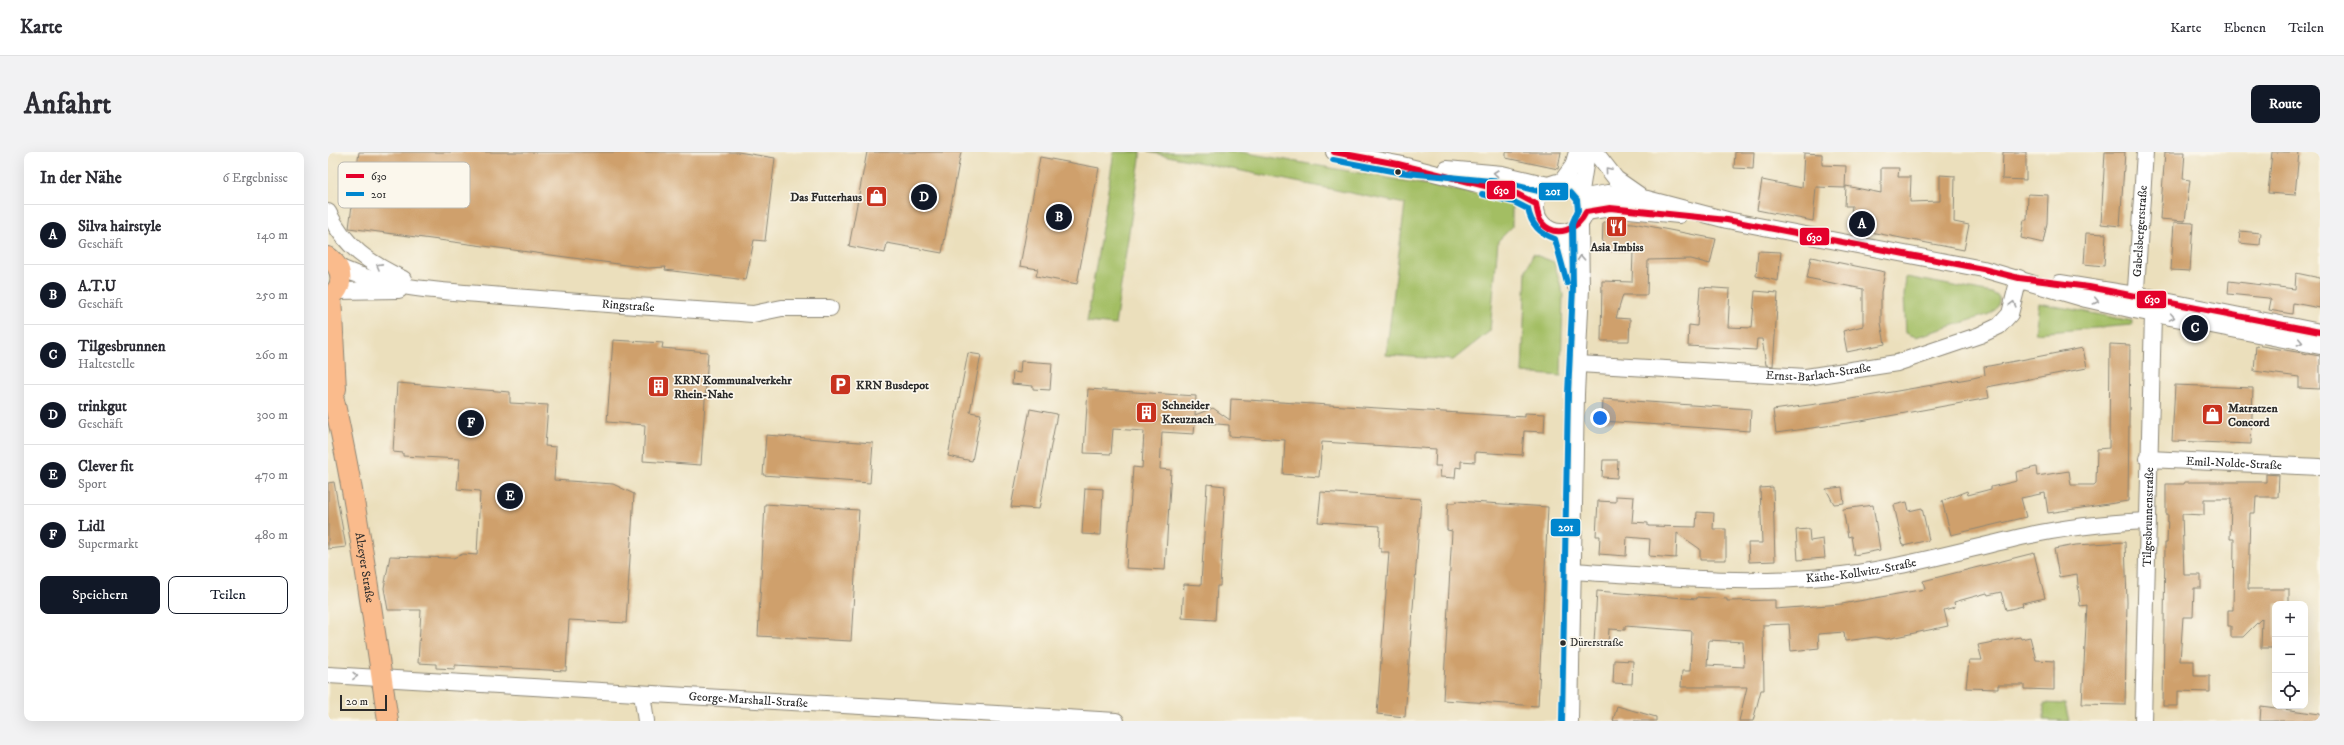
<!DOCTYPE html>
<html lang="de">
<head>
<meta charset="utf-8">
<style>
  body { margin:0; font-family:"IM FELL DW Pica",serif; background:#f2f2f3; color:#2b2b33 }
  .controls { position:absolute; right:12px; bottom:12px; display:grid; overflow:hidden; border-radius:8px; box-shadow:0 4px 16px #0002 }
  .controls button { width:36px; height:36px; display:grid; place-items:center; padding:0; border:0; border-bottom:1px solid #e1e1e2; background:#fff; color:#2b2b33; font:20px sans-serif }
  .scale { position:absolute; left:12px; bottom:10px; width:47px; box-sizing:border-box; padding-left:4px; border:2px solid #2b2b2b; border-top:0; font-size:11px; line-height:14px; white-space:nowrap; color:#2b2b2b; -webkit-text-stroke:3px #fbf7ec; paint-order:stroke }
  .you { position:absolute; left:1272px; top:266px; width:14px; height:14px; margin:-10px; border:3px solid #fff; border-radius:50%; background:#1a73e8; box-shadow:0 0 0 6px #1a73e833 }
  .badge { display:grid; place-items:center; width:26px; height:26px; border-radius:50%; background:#111827; color:#fff; font-size:13px; font-weight:700 }
  .pin { position:absolute; translate:-50% -50%; border:2px solid #fff; box-shadow:0 1px 4px #0006 }
  .list { margin:0; padding:0; list-style:none }
  h2 { display:flex; justify-content:space-between; align-items:center; height:52px; margin:0; padding:0 16px; font-size:17px }
  h2 small { font-size:13px; font-weight:400; color:#7c7c81 }
  .list li { display:grid; grid-template-columns:26px 1fr auto; gap:12px; align-items:center; box-sizing:border-box; height:60px; padding:0 16px; border-top:1px solid #e1e1e2 }
  .list b { display:block; font-size:15px; white-space:nowrap }
  .list p { margin:0; font-size:13px; white-space:nowrap; color:#7c7c81 }
  .list em { font-size:13px; font-style:normal; color:#7c7c81 }
  .actions { display:flex; gap:8px; padding:12px 16px }
  .actions a { flex:1; padding:9px 0; border:1px solid #111827; border-radius:8px; text-align:center; font-size:14px; color:#111827 }
  .actions .main { background:#111827; color:#fff }
  .icon { flex:none; width:22px; height:22px; fill:none; stroke:currentColor; stroke-width:2; stroke-linecap:round; stroke-linejoin:round }
  .map { position:relative; flex:none; width:1992px; height:569px; overflow:hidden; border-radius:8px }
  header { display:flex; align-items:center; gap:24px; box-sizing:border-box; height:56px; padding:0 20px; background:#fff; border-bottom:1px solid #e1e1e2 }
  header strong { font-size:19px }
  nav { display:flex; gap:22px; margin-inline-start:auto; font-size:14px }
  .intro { display:flex; align-items:center; justify-content:space-between; box-sizing:border-box; height:96px; padding:0 24px }
  h1 { margin:0; font-size:28px }
  .button { padding:10px 18px; border-radius:8px; background:#111827; color:#fff; font-size:14px; font-weight:700 }
  main { display:flex; gap:24px; padding:0 24px }
  aside { flex:1; background:#fff; border-radius:8px; box-shadow:0 4px 16px #0002 }
  .map>svg:first-child { display:block }
  .green { fill:#a3be64; stroke:#677448 }
  .building { fill:#cfa06c; fill-rule:evenodd }
  .lines { fill:none; stroke-linecap:round; stroke-linejoin:round }
  .minor-casing { stroke:#8b8574; stroke-width:18 }
  .major-casing { stroke:#8b8574; stroke-width:22 }
  .minor { stroke:#fff; stroke-width:16 }
  .major { stroke:#fabb8c; stroke-width:20 }
  .bus-1-casing { stroke:#fbf7ec; stroke-width:9 }
  .bus-2-casing { stroke:#fbf7ec; stroke-width:9 }
  .bus-1 { stroke:#e4002b; stroke-width:6 }
  .bus-2 { stroke:#0086ce; stroke-width:6 }
  .oneway { stroke:#a0a0a0 }
  .bus-dot { fill:#2b2b2b; stroke:#fbf7ec; stroke-width:1.5 }
  .labels { text-anchor:middle; dominant-baseline:central; stroke-width:3.5; stroke-linejoin:round; paint-order:stroke }
  .bus-label { font-size:11px; fill:#2b2b2b; stroke:#fbf7ec; text-anchor:start }
  .poi-label { font-size:12px; font-weight:bold; fill:#2b2b2b; stroke:#fbf7ec; text-anchor:start }
  .street-label { font-size:12px; fill:#2b2b2b; stroke:#fbf7ec }
  .key { fill:#fbf7ec; stroke:#bdbab2; stroke-width:1 }
  .key-label { font-size:11px; fill:#2b2b2b }
  .line-badge { stroke:#fbf7ec; stroke-width:1.5 }
  .badge-label { font-size:11px; text-anchor:middle; font-weight:bold; fill:#fff }
</style>
</head>
<body>
<header>
<strong>Karte</strong>
<nav><a>Karte</a><a>Ebenen</a><a>Teilen</a></nav>
</header>
<div class="intro"><h1>Anfahrt</h1><a class="button">Route</a></div>
<main>
<aside>
<h2>In der Nähe<small>6 Ergebnisse</small></h2>
<ul class="list">
<li><span class="badge">A</span><div><b>Silva hairstyle</b><p>Geschäft</p></div><em>140 m</em></li>
<li><span class="badge">B</span><div><b>A.T.U</b><p>Geschäft</p></div><em>250 m</em></li>
<li><span class="badge">C</span><div><b>Tilgesbrunnen</b><p>Haltestelle</p></div><em>260 m</em></li>
<li><span class="badge">D</span><div><b>trinkgut</b><p>Geschäft</p></div><em>300 m</em></li>
<li><span class="badge">E</span><div><b>Clever fit</b><p>Sport</p></div><em>470 m</em></li>
<li><span class="badge">F</span><div><b>Lidl</b><p>Supermarkt</p></div><em>480 m</em></li>
</ul>
<div class="actions"><a class="main">Speichern</a><a>Teilen</a></div>
</aside>
<div class="map">
<svg width="1992" height="569" viewBox="0 0 1992 569">
  <rect width="100%" height="100%" fill="#fbf7ec"/>
  <filter id="ink" filterUnits="userSpaceOnUse"><feTurbulence type="fractalNoise" baseFrequency=".025" numOctaves="2"/><feDisplacementMap in="SourceGraphic" scale="8" xChannelSelector="R" yChannelSelector="G"/><feConvolveMatrix kernelMatrix="1 2 1 2 8 2 1 2 1" color-interpolation-filters="sRGB"/></filter>
  <filter id="wash" filterUnits="userSpaceOnUse"><feTurbulence type="fractalNoise" baseFrequency=".012" numOctaves="4" result="noise"/><feDisplacementMap in="SourceGraphic" scale="16" xChannelSelector="R" yChannelSelector="G"/><feGaussianBlur stdDeviation="0.9" result="paint"/><feColorMatrix in="noise" values="0 0 0 0 0 0 0 0 0 0 0 0 0 0 0 0 0 1.4 0 .05"/><feComposite in="paint" operator="in"/></filter>
  <g filter="url(#wash)">
    <rect width="100%" height="100%" fill="#ebdfbc"/>
    <g class="green">
      <path d="M786,0H813L787,173L759,170Z"/>
      <path d="M820,0H913L1184,48V75L1170,89L1162,179L1125,208L1058,203L1077,52Z"/>
      <path d="M1205,102L1226,110L1235,142L1233,224L1194,221L1198,118Z"/>
      <path d="M1578,125L1664,141L1671,145C1671,156 1668,159 1659,163L1588,185L1578,181L1576,144Z"/>
      <path d="M1711,151L1804,169V173L1707,181Z"/>
      <path d="M1716,551L1737,552L1741,569L1716,568Z"/>
    </g>
    <g id="blocks">
      <g class="building">
        <path d="M31,0H410L447,6L437,89L426,88L418,128L337,118L338,115L320,116L21,76Z"/>
        <path d="M539,0H633L614,101L559,91L557,101L521,94Z"/>
        <path d="M1178,0H1233L1230,17L1178,6Z"/>
        <path d="M1407,0H1426L1425,17L1406,16Z"/>
        <path d="M1675,0H1698V28L1674,27Z"/>
        <path d="M1777,0H1797L1792,74L1773,72Z"/>
        <path d="M1837,0H1857L1855,27L1862,28L1857,69L1832,67Z"/>
        <path d="M1944,0H1971L1967,43L1940,41Z"/>
        <path d="M1476,1L1494,2V13L1518,14L1517,36L1488,35L1485,69L1429,58L1434,28L1474,36Z"/>
        <path d="M712,5L771,16L749,132L708,124L710,117L692,114Z"/>
        <path d="M1553,16H1571L1570,25H1583L1582,50L1612,49V23L1627,24L1626,70L1641,73L1636,98L1521,76L1524,54H1517L1518,34L1553,41Z"/>
        <path d="M1700,42L1720,43L1719,71L1715,91L1693,86L1696,68H1699Z"/>
        <path d="M1275,70L1305,71L1388,87L1382,112L1363,107L1320,108L1319,143H1295L1288,166L1302,167L1301,189H1273L1274,129L1304,130L1305,100L1274,99Z"/>
        <path d="M1846,70L1865,71L1862,119L1843,118Z"/>
        <path d="M1912,79L1933,81L1932,93L1911,91Z"/>
        <path d="M1758,81L1778,82L1776,114L1756,112Z"/>
        <path d="M1430,99L1453,100L1450,129L1428,124Z"/>
        <path d="M1483,105L1557,120L1553,140V171L1557,192L1519,200L1515,179L1535,174V137L1479,126Z"/>
        <path d="M1968,121L1992,126V156L1965,151L1964,162L1941,158L1943,148L1940,146L1900,142L1901,129L1967,137Z"/>
        <path d="M1372,135L1402,137L1400,175L1424,176L1427,139L1450,141L1445,214L1438,213L1434,187H1429L1428,198L1360,194L1361,173L1369,174Z"/>
        <path d="M285,188L335,191L334,196L380,200L373,313L315,309L317,273L279,270Z"/>
        <path d="M1782,192L1802,193L1800,349L1720,361L1717,341L1693,346L1698,365L1623,383L1614,349L1639,339L1640,343L1663,337V335L1689,329L1688,320L1708,315L1709,324L1741,319L1743,333H1766L1768,331L1769,297L1781,296Z"/>
        <path d="M1928,193L1992,204V237L1971,236V225L1926,219Z"/>
        <path d="M1755,196L1759,216L1659,235L1661,246L1533,269L1448,281L1445,258L1517,248L1645,226L1657,223L1656,215Z"/>
        <path d="M640,201L653,203L642,260L653,262L644,309L620,304Z"/>
        <path d="M693,209L724,211L722,238L705,237V234L684,232L685,220L692,221Z"/>
        <path d="M69,231L182,240V251L220,253L217,294L228,295L226,328L285,332L306,342L298,471L241,468L238,519L127,513V517L108,516V512L90,511L93,458H60L56,436L62,404L125,406L135,402L149,403L152,339L129,337L132,307L75,304V301L65,300Z"/>
        <path d="M1847,233L1925,236L1923,292L1844,289Z"/>
        <path d="M760,237L868,244L867,263L885,256L902,268L903,247L1197,265V261L1217,262L1216,280L1196,279L1194,303L1147,300V310L1133,309V316L1128,315L1127,326L1112,325L1113,314H1107L1108,297L994,290L991,325L955,322L957,288L901,284V273L867,270L866,282L834,280L832,317L843,318L837,418L798,416L805,315L814,316L816,279L785,277L783,302L756,301Z"/>
        <path d="M1275,247L1423,257L1422,279L1274,269Z"/>
        <path d="M702,257L729,262L711,357L683,355Z"/>
        <path d="M438,283L545,291L542,331L435,323Z"/>
        <path d="M1275,308H1290L1289,326L1274,325Z"/>
        <path d="M1938,322L1951,323L1950,345H1928L1927,361H1922L1920,437H1961V452H1947V496H1933L1934,466L1915,485H1903V474H1900V458H1905L1906,387H1902L1903,347H1876V363L1854,362L1856,423H1873V436H1866L1865,465H1855L1852,509H1866V524H1882V540L1850,539V554H1835L1837,391H1839L1840,362H1838V332H1856L1857,330H1938Z"/>
        <path d="M6,330L18,395L0,397V331Z"/>
        <path d="M879,332L897,334L892,434H889L887,468L854,466L856,432L873,433Z"/>
        <path d="M1445,335L1447,409L1421,410L1420,391H1434L1432,336Z"/>
        <path d="M1514,335L1516,351L1506,352L1498,337Z"/>
        <path d="M757,336L775,337L773,383L754,382Z"/>
        <path d="M993,340L1093,347L1077,565L1049,562L1061,400H1053V396H1051L1052,374L990,370Z"/>
        <path d="M1288,344L1306,345L1304,370L1320,371V374L1368,375L1369,360L1386,361L1385,377H1398V408H1372V397L1349,381L1348,406L1321,404L1322,387L1299,385L1298,404L1271,402L1272,384H1268L1270,349L1288,350Z"/>
        <path d="M1128,349L1220,355L1210,554L1115,548L1124,379L1119,378V364L1120,351H1127Z"/>
        <path d="M1579,350L1581,359L1594,356L1601,388L1575,394L1566,353Z"/>
        <path d="M437,352L531,358L523,489L430,484Z"/>
        <path d="M1545,353L1552,398L1526,403L1523,384L1520,385L1515,357Z"/>
        <path d="M1481,377L1482,389L1495,387L1497,406L1470,408L1468,378Z"/>
        <path d="M1797,390L1799,450L1797,553L1754,552L1759,453L1752,454L1749,422L1731,425L1726,397L1748,393Z"/>
        <path d="M1706,401L1717,446L1694,451L1695,454L1678,458L1673,440L1660,443L1659,441L1626,450L1627,455L1616,458L1620,474L1558,487L1547,485L1517,489L1516,480L1490,482L1491,496L1463,499L1461,472L1435,473L1436,538H1433L1425,569H1411L1419,535H1353L1354,519H1362L1364,479L1297,474V478L1281,477L1280,492L1266,491L1269,439L1369,447V445L1399,447V449L1447,448V457L1514,452L1597,437L1595,429ZM1381,488L1415,490L1416,515L1379,513Z"/>
        <path d="M1692,485L1693,487L1702,485L1708,508L1726,509V538L1696,537V533H1670V537L1638,536L1641,508H1654L1650,493Z"/>
        <path d="M1286,508L1305,509L1304,532L1285,531Z"/>
        <path d="M1289,554L1328,565V569H1285Z"/>
        <path d="M1933,554L1992,562V569H1932Z"/>
      </g>
    </g>
  </g>
  <g filter="url(#ink)">
    <use href="#blocks" fill-opacity="0" stroke="#8b8574" stroke-width="1"/>
    <g class="lines">
      <defs>
        <g id="minor">
          <path d="M1006,0L1070,12L1189,42L1208,52"/>
          <path d="M1267,0L1288,27L1311,43"/>
          <path d="M1119,17L1174,22L1220,33"/>
          <path d="M1234,29L1245,14L1249,0"/>
          <circle cx="1233" cy="55" r="25"/>
          <path d="M1253,39L1259,0"/>
          <path d="M1257,45L1280,41L1319,47L1399,68L1655,117L1758,147L1806,158L1992,194"/>
          <path d="M0,60C17,95 41,111 75,127"/>
          <path d="M1258,60L1282,56L1351,63"/>
          <path d="M1233,80L1248,135"/>
          <path id="s1" d="M10,115C61,138 119,139 174,144C257,151 341,156 425,162L454,156H502"/>
          <path d="M1732,131L1807,143L1992,180"/>
          <path d="M9,139L71,138"/>
          <path id="s2" d="M1807,152L1817,0"/>
          <path id="s3" d="M1250,212L1478,225L1569,211L1652,183L1671,174L1682,162L1691,126"/>
          <path id="s4" d="M1820,307L1992,315"/>
          <path id="s5" d="M1243,419C1326,424 1411,433 1494,425C1564,419 1630,399 1698,384C1738,375 1778,371 1818,369"/>
          <path id="s6" d="M0,523L788,569"/>
          <path d="M314,542L318,569"/>
          <path d="M1242,569L1248,242L1253,136L1252,73"/>
          <path id="s7" d="M1815,569L1825,162"/>
        </g>
        <g id="major">
          <path d="M0,105C15,115 18,136 0,146"/>
          <path d="M3,144L8,237"/>
          <path id="s8" d="M0,222C27,336 43,453 60,569"/>
        </g>
      </defs>
      <use href="#minor" class="minor-casing"/>
      <use href="#major" class="major-casing"/>
      <use href="#minor" class="minor"/>
      <use href="#major" class="major"/>
      <defs>
        <path id="bus-1" d="M1006,0L1070,12L1189,42L1208,52C1209,57 1210,66 1213,70C1228,88 1250,77 1258,60L1282,56L1399,68L1655,117L1691,126L1761,135L1992,180"/>
        <g id="bus-2">
          <path d="M1005,8L1069,20L1173,30L1219,41L1234,37L1243,41L1249,48L1250,58L1244,72L1245,136L1240,242L1234,569"/>
          <path d="M1154,42L1186,50L1200,57C1203,72 1212,82 1227,87L1239,131"/>
        </g>
      </defs>
      <use href="#bus-1" class="bus-1-casing"/>
      <use href="#bus-2" class="bus-2-casing"/>
      <use href="#bus-1" class="bus-1"/>
      <use href="#bus-2" class="bus-2"/>
    </g>
    <defs><path id="oneway-chevron" d="M-2-3.5L2.5 0L-2 3.5" fill="none" stroke-width="1.6" stroke-linecap="round" stroke-linejoin="round"/></defs>
    <g class="oneway">
      <use href="#oneway-chevron" transform="translate(1280 18) rotate(-130)"/>
      <use href="#oneway-chevron" transform="translate(1168 21) rotate(-174)"/>
      <use href="#oneway-chevron" transform="translate(1253 106) rotate(-93)"/>
      <use href="#oneway-chevron" transform="translate(51 114) rotate(-151)"/>
      <use href="#oneway-chevron" transform="translate(1768 149) rotate(13)"/>
      <use href="#oneway-chevron" transform="translate(1685 152) rotate(-75)"/>
      <use href="#oneway-chevron" transform="translate(1844 165) rotate(10)"/>
      <use href="#oneway-chevron" transform="translate(1972 190) rotate(12)"/>
      <use href="#oneway-chevron" transform="translate(27 524) rotate(2)"/>
    </g>
  </g>
  <defs>
    <symbol id="shop-square" viewBox="-11 -11 22 22"><rect x="-9" y="-9" width="18" height="18" rx="4" fill="#c8321e" stroke="#fbf7ec"/><path d="M-5-2.5h2.3a2.7 3.5 0 0 1 5.4 0H5L5.5 6h-11ZM-1.5-2.5h3a1.5 2.3 0 0 0-3 0Z" fill="#fff"/></symbol>
    <symbol id="restaurant-square" viewBox="-11 -11 22 22"><rect x="-9" y="-9" width="18" height="18" rx="4" fill="#c8321e" stroke="#fbf7ec"/><path d="M-5-6h1v4h1v-4h1v4h1v-4h1v5L-1.5 .5V6h-2V.5L-5-1ZM5-6V6H3V1.5H1.5Q1.5-4 5-6Z" fill="#fff"/></symbol>
    <symbol id="parking-square" viewBox="-11 -11 22 22"><rect x="-9" y="-9" width="18" height="18" rx="4" fill="#c8321e" stroke="#fbf7ec"/><path d="M-3.5-5.5H1a3.5 3.5 0 0 1 0 7H-1V5.5H-3.5ZM-1-3.4V-.6H.8a1.4 1.4 0 0 0 0-2.8Z" fill="#fff"/></symbol>
    <symbol id="building-square" viewBox="-11 -11 22 22"><rect x="-9" y="-9" width="18" height="18" rx="4" fill="#c8321e" stroke="#fbf7ec"/><path d="M-4-6H4V6H1V3H-1V6H-4ZM-2.5-4.3h1.7v1.8h-1.7ZM.8-4.3h1.7v1.8H.8ZM-2.5-1h1.7V.8h-1.7ZM.8-1h1.7V.8H.8Z" fill="#fff"/></symbol>
  </defs>
  <g fill-rule="evenodd">
    <use href="#shop-square" x="536" y="32" width="25" height="25"/>
    <use href="#restaurant-square" x="1276" y="62" width="25" height="25"/>
    <use href="#parking-square" x="500" y="220" width="25" height="25"/>
    <use href="#building-square" x="318" y="222" width="25" height="25"/>
    <use href="#building-square" x="806" y="248" width="25" height="25"/>
    <use href="#shop-square" x="1872" y="250" width="25" height="25"/>
  </g>
  <g class="bus-dot">
    <circle cx="1070" cy="20" r="3.5"/>
    <circle cx="1235" cy="491" r="3.5"/>
  </g>
  <g class="labels">
    <g class="bus-label">
      <text x="1242" y="491">Dürerstraße</text>
    </g>
    <g class="poi-label">
      <text x="534" y="45" text-anchor="end">Das Futterhaus</text>
      <text x="1289" y="95" text-anchor="middle">Asia Imbiss</text>
      <text x="346" y="228">KRN Kommunalverkehr<tspan x="346" dy="14">Rhein-Nahe</tspan></text>
      <text x="528" y="233">KRN Busdepot</text>
      <text x="834" y="253">Schneider<tspan x="834" dy="14">Kreuznach</tspan></text>
      <text x="1900" y="256">Matratzen<tspan x="1900" dy="14">Concord</tspan></text>
    </g>
    <g class="street-label">
      <text stroke="none"><textPath href="#s2" startOffset="73">Gabelsbergerstraße</textPath></text>
      <text stroke="none"><textPath href="#s1" startOffset="294">Ringstraße</textPath></text>
      <text stroke="none"><textPath href="#s3" startOffset="241">Ernst-Barlach-Straße</textPath></text>
      <text stroke="none"><textPath href="#s4" startOffset="86">Emil-Nolde-Straße</textPath></text>
      <text stroke="none"><textPath href="#s7" startOffset="204">Tilgesbrunnenstraße</textPath></text>
      <text stroke="none"><textPath href="#s8" startOffset="197">Alzeyer Straße</textPath></text>
      <text stroke="none"><textPath href="#s5" startOffset="291">Käthe-Kollwitz-Straße</textPath></text>
      <text stroke="none"><textPath href="#s6" startOffset="421">George-Marshall-Straße</textPath></text>
    </g>
  </g>
  <rect x="10" y="10" width="132" height="46" rx="6" class="key"/>
  <rect x="18" y="22" width="18" height="4" fill="#e4002b"/>
  <rect x="18" y="40" width="18" height="4" fill="#0086ce"/>
  <g class="key-label">
    <text x="43" y="28">630</text>
    <text x="43" y="46">201</text>
  </g>
  <g class="line-badge">
    <rect x="1158" y="28" width="30" height="20" rx="4" fill="#e4002b"/>
    <rect x="1210" y="30" width="31" height="19" rx="4" fill="#0086ce"/>
    <rect x="1471" y="75" width="31" height="19" rx="4" fill="#e4002b"/>
    <rect x="1808" y="138" width="31" height="19" rx="4" fill="#e4002b"/>
    <rect x="1222" y="366" width="31" height="19" rx="4" fill="#0086ce"/>
  </g>
  <g class="badge-label">
    <text x="1173" y="42">630</text>
    <text x="1225" y="43">201</text>
    <text x="1486" y="89">630</text>
    <text x="1824" y="151">630</text>
    <text x="1238" y="379">201</text>
  </g>
</svg>
<div class="controls">
<button>+</button>
<button>−</button>
<button><svg class="icon" aria-label="locate" viewBox="0 0 24 24"><circle cx="12" cy="12" r="6"/><path d="M12 2v4M12 18v4M2 12h4M18 12h4"/></svg></button>
</div>
<div class="scale">20 m</div>
<div class="you"></div>
<div class="pin badge" style="left:1534px;top:72px">A</div>
<div class="pin badge" style="left:731px;top:65px">B</div>
<div class="pin badge" style="left:1867px;top:176px">C</div>
<div class="pin badge" style="left:596px;top:45px">D</div>
<div class="pin badge" style="left:182px;top:344px">E</div>
<div class="pin badge" style="left:143px;top:271px">F</div>
</div>
</main>
</body>
</html>
